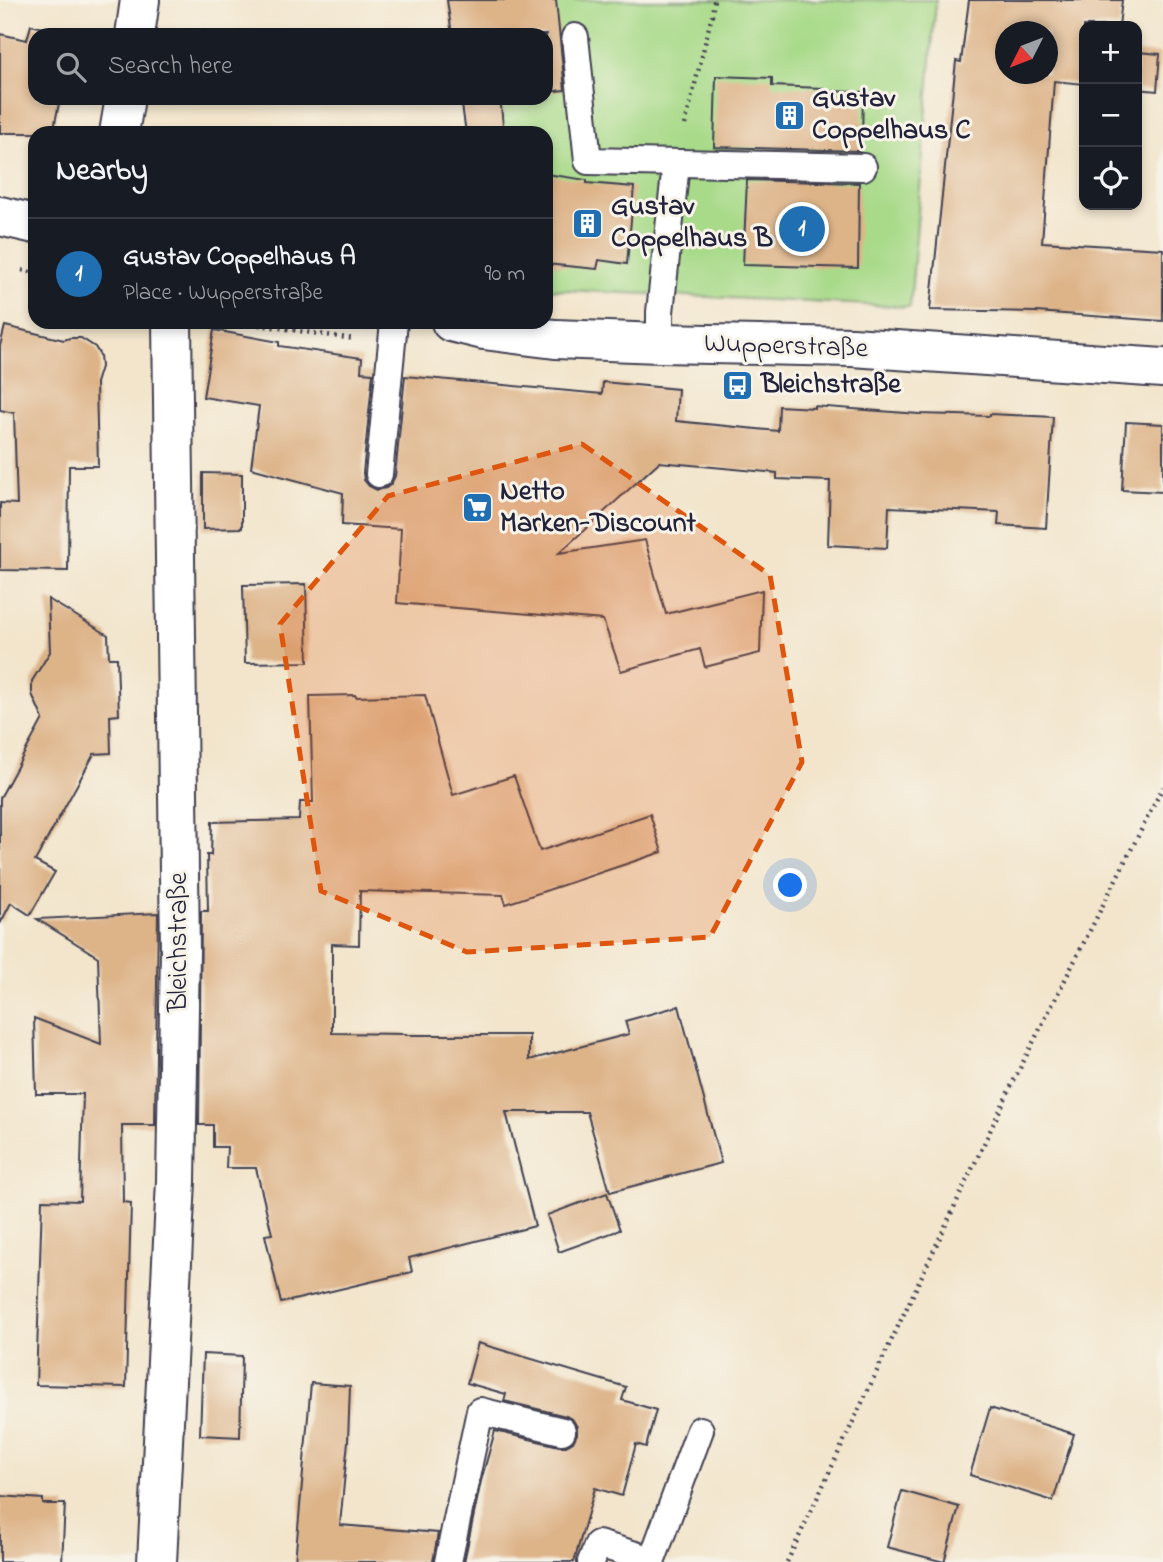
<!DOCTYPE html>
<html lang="en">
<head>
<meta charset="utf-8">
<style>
  body { margin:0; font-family:"Indie Flower",sans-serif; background:#242831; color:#f1f3f6 }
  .controls { position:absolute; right:21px; top:21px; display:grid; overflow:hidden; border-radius:14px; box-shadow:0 4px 10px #0003 }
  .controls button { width:63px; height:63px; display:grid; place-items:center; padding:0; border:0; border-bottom:2px solid #363941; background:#171b24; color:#f1f3f6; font:35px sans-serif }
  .compass { position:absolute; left:995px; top:21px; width:63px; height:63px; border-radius:50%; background:#171b24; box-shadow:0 4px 10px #0003; rotate:228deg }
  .you { position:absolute; left:791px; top:886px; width:24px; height:24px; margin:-18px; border:5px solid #fff; border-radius:50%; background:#1a73e8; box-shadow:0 0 0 10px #1a73e833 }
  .badge { display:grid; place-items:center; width:46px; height:46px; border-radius:50%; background:#1f6fb2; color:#fff; font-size:23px; font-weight:700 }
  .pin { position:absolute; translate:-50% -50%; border:4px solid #fff; box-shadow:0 2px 7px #0006 }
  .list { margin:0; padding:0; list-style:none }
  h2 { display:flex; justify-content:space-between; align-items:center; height:91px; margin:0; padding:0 28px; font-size:30px }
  h2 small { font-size:23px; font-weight:400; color:#9ea1a6 }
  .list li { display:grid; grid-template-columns:46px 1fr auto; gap:21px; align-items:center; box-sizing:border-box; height:112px; padding:0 28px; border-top:2px solid #363941 }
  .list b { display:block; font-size:26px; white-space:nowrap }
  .list p { margin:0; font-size:23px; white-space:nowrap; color:#9ea1a6 }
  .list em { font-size:23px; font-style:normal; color:#9ea1a6 }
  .icon { flex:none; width:38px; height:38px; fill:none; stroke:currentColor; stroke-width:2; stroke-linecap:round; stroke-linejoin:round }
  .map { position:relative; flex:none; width:1163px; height:1562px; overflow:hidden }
  .search { position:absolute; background:#171b24; box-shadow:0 4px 10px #0003; left:28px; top:28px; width:525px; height:77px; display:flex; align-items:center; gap:18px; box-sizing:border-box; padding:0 24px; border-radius:21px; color:#9ea1a6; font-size:26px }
  .panel { position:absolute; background:#171b24; box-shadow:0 4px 10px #0003; left:28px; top:126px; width:525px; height:203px; border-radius:21px }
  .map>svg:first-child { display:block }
  .green { fill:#a8da89; stroke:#657e62; stroke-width:2 }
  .building { fill:#ddb388; fill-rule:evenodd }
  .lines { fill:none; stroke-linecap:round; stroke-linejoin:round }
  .service-casing { stroke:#413f51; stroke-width:30 }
  .minor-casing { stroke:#413f51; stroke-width:42 }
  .path { stroke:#413f51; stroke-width:4.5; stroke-dasharray:2 5; stroke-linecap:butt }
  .service { stroke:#fff; stroke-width:26 }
  .minor { stroke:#fff; stroke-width:38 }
  .marked { fill:#de560e; fill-opacity:0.2; stroke:#de560e; stroke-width:5; stroke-dasharray:14 9; stroke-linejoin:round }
  .labels { text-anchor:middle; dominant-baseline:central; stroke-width:6; stroke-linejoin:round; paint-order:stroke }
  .poi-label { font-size:28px; font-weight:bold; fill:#22223b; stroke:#f7f3e8; text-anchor:start }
  .street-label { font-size:28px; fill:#22223b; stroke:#f7f3e8 }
</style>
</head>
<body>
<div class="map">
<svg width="1163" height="1562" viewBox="0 0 1163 1562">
  <rect width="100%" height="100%" fill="#f7f3e8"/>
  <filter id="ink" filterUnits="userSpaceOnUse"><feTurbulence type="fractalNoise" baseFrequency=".0143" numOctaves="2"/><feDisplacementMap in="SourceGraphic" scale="14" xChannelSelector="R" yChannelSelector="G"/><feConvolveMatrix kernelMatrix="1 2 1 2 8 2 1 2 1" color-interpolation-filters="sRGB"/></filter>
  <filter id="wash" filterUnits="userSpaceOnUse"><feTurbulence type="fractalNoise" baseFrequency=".00686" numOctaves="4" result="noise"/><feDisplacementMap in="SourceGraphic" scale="28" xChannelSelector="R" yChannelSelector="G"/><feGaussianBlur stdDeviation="1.57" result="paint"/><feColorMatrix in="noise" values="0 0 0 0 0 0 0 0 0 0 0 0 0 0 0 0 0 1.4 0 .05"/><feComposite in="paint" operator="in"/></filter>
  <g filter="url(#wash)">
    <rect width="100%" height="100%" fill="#f2e5cc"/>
    <path class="green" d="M490,0H936L910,307L546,289V133H504L500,98H546V35Z"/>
    <g id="blocks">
      <g class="building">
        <path d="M447,0H556L565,90L546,92V35H452Z"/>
        <path d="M969,0H1122L1119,26H1084V84L1054,81L1042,242L1163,249V321L1036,312L930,310L956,61L961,62ZM1005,32H1047V74H1005Z"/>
        <path d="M31,25L70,35H35V98H60L53,133H0V34L27,40Z"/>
        <path d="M1137,52L1160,54L1157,91L1137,89Z"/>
        <path d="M716,76L772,78V86L823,88V91L863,92L862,139H860V151L714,147Z"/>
        <path d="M461,98H500L504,133H466Z"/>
        <path d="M546,174L587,180V183L634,187L627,264L599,260L597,269L546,264Z"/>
        <path d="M747,180L859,183L858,268L743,265Z"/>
        <path d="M5,326L64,340L70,338H81L95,347L100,355L101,367L96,383L98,466H69L68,571L0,570V503L17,504L14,413L0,410V346Z"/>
        <path d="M214,330L279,342V346L362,358L361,372L373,373L363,473L364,480L369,486L377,490L386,488L391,484L395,476L405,376L602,394L603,382L678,389L676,421L778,431L779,406L814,408V406L919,414L990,416V414L1053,417L1046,528L998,525L999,512L889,507L887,548L828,545L830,481L777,479V473L659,462L559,553L645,540L666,614L762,590L760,653L705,667L700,649L621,671L603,620L397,603L401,529L342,525L343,493L251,468L259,406L203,397Z"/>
        <path d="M1126,422L1163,424V492L1122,490Z"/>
        <path d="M203,473L242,474V528L203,529Z"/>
        <path d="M306,584L308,662L245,663L243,585Z"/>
        <path d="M48,599L108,635L109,658H117L119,715L110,716L111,753L94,754L35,861L55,872L30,915L11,903L0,924V798L43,719L32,694V681L50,652Z"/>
        <path d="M355,695L356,697L425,695L453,795L514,776L540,851L650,814L662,852L506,904L503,895L360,891L359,945L332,944V1033L406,1034V1035H529V1060L629,1034L625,1021L679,1006L721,1163L610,1192L587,1112H506L535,1226L409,1258L412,1272L281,1303L265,1235L272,1234L256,1168H226L227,1147H213V1125H199L201,911H208L207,855H211L212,822L299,820L300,802H313L310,696Z"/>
        <path d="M158,913L155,1125H122L123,1202L131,1203L126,1387L36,1385L42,1200L80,1201L83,1094H36L34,1018L101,1044L98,957L37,919Z"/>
        <path d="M607,1193L620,1230L559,1252L547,1215Z"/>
        <path d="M478,1343L626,1387L622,1400L656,1410L646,1447L636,1444L622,1496L595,1488L574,1562H464L481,1481L495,1431L559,1446H566L573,1442L577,1434V1427L573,1420L566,1416L504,1401L506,1394L467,1383Z"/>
        <path d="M203,1354L242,1356L240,1437L200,1435Z"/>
        <path d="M311,1383L350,1386L348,1441L340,1525L438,1533L433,1562H295Z"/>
        <path d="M990,1408L1074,1434L1053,1501L970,1475Z"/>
        <path d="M902,1491L959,1507L944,1562L887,1547Z"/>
        <path d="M0,1496L43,1499V1504H65L62,1562H0Z"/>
      </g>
    </g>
  </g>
  <g filter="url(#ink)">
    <use href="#blocks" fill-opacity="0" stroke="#413f51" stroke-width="2"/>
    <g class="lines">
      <defs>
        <g id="service">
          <path d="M575,37L588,161L863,167"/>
          <path d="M660,343V312L676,164"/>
          <path d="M379,474L394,322"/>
          <path d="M448,1562L480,1411L562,1431"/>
          <path d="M591,1562L598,1544L652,1560L700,1430"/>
        </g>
        <g id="minor">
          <path d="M135,35L140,0"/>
          <path d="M119,133L125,98"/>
          <path d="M0,216L35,224"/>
          <path d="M451,322L484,330L555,339L660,343L852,347L1163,368"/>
          <path d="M157,1562L176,1181L180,951L172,322"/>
        </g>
      </defs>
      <use href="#service" class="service-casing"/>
      <use href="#minor" class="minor-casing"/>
      <g class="path">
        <path d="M685,125L712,15L714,0"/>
        <path d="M22,270L35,273"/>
        <path d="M238,322L354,339"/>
        <path d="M787,1562L1015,1078L1163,787"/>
      </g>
      <use href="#service" class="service"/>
      <use href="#minor" class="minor"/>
    </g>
  </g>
  <path class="marked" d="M582,444L770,575L802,762L710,937L467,952L321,891L280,624L388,496Z"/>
  <defs>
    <symbol id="building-square" viewBox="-11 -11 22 22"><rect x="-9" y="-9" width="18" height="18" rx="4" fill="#1f6fb2" stroke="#f7f3e8"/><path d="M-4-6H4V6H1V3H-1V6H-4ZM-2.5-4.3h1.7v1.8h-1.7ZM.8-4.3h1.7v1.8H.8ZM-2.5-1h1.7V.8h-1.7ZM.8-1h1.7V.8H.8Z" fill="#fff"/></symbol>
    <symbol id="bus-square" viewBox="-11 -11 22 22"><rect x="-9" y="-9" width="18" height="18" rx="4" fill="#1f6fb2" stroke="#f7f3e8"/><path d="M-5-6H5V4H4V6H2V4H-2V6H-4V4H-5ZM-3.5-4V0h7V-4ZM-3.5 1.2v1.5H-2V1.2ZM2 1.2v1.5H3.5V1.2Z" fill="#fff"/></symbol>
    <symbol id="supermarket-square" viewBox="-11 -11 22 22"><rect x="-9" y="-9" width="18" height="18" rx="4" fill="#1f6fb2" stroke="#f7f3e8"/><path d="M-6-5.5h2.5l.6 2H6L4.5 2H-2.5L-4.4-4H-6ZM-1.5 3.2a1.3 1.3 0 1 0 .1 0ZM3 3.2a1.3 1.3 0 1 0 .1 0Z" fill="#fff"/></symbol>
  </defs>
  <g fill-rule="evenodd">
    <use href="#building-square" x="772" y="98" width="35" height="35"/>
    <use href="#building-square" x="570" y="206" width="35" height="35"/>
    <use href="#bus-square" x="720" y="368" width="35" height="35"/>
    <use href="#supermarket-square" x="460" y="490" width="35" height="35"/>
  </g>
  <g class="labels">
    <g class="poi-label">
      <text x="812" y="99">Gustav<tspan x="812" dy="32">Coppelhaus C</tspan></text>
      <text x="611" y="207">Gustav<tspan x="611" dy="32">Coppelhaus B</tspan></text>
      <text x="761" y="385">Bleichstraße</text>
      <text x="500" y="492">Netto<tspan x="500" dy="32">Marken-Discount</tspan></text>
    </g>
    <g class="street-label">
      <text transform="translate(786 347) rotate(2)">Wupperstraße</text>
      <text transform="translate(179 942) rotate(-90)">Bleichstraße</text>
    </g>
  </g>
</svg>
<div class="controls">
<button>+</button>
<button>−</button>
<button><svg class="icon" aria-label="locate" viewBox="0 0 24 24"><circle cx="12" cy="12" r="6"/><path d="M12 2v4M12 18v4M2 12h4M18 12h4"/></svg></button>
</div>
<svg class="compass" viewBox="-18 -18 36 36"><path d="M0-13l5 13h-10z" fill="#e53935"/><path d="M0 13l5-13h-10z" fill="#9ea1a6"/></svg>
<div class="you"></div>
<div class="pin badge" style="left:802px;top:229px">1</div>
<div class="search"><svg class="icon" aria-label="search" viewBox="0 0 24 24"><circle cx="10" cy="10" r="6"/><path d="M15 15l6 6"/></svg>Search here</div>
<section class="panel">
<h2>Nearby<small></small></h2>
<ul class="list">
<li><span class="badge">1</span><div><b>Gustav Coppelhaus A</b><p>Place · Wupperstraße</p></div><em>90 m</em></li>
</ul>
</section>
</div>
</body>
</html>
